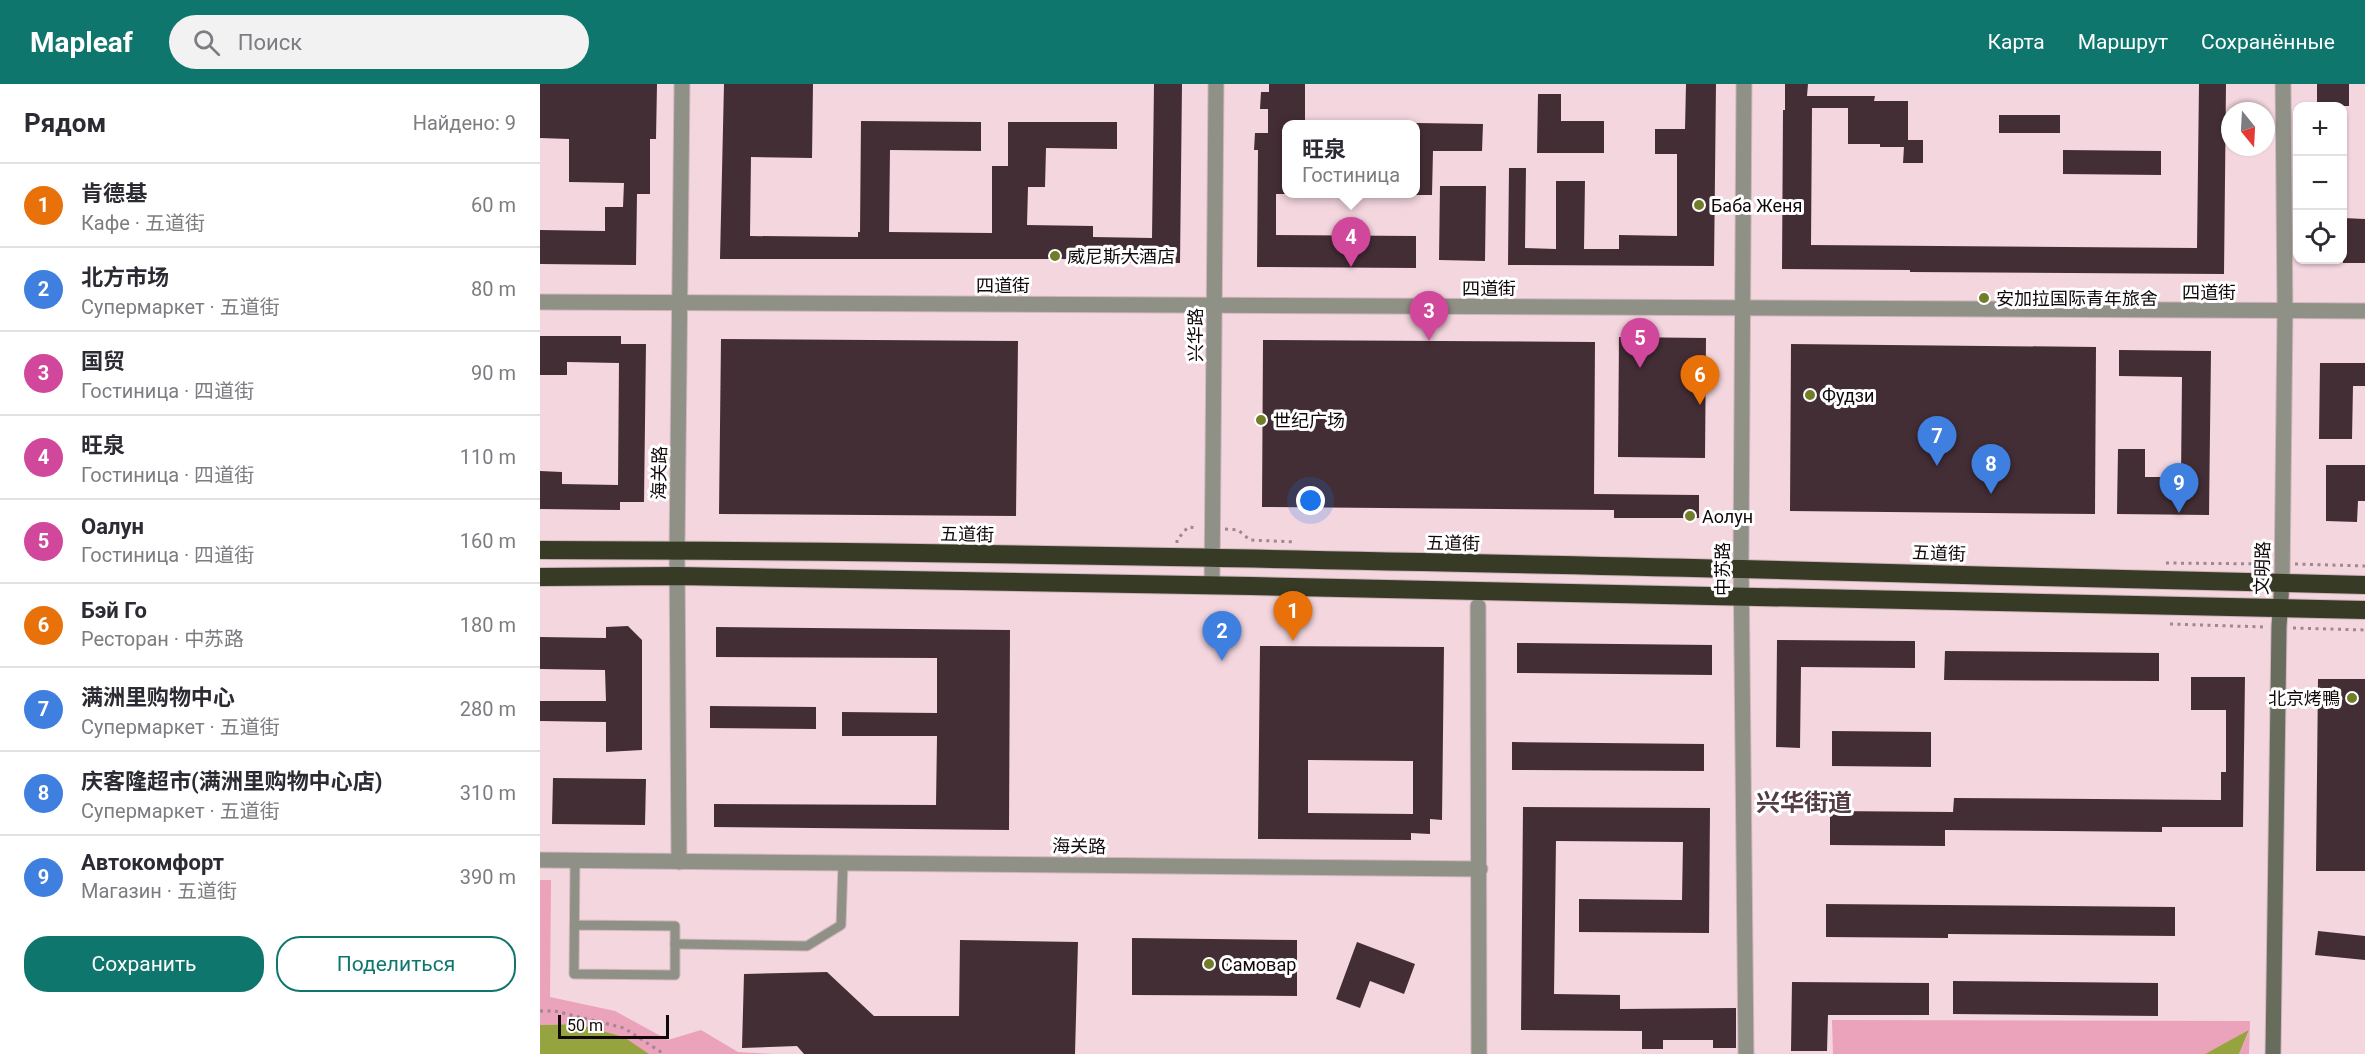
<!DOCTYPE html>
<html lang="ru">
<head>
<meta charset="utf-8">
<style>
  body { margin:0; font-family:Roboto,"Noto Sans SC",sans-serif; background:#f2f2f3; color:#2b2b33 }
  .controls { position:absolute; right:18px; top:18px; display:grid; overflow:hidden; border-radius:12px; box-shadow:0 2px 4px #0004 }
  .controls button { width:54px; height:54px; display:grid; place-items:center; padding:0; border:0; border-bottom:2px solid #e1e1e2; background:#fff; color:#2b2b33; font:30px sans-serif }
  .compass { position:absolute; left:1681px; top:18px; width:54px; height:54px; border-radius:50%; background:#fff; box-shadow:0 2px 4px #0004; rotate:162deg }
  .scale { position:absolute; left:18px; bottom:15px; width:111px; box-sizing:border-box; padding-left:6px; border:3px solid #11080b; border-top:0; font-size:16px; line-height:21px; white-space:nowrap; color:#11080b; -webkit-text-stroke:4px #fff; paint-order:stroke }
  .you { position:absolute; left:771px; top:417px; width:21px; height:21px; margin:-15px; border:4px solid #fff; border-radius:50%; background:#1a73e8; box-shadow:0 0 0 9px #1a73e833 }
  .badge { display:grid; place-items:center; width:39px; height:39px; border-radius:50%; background:#0f766e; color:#fff; font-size:20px; font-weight:700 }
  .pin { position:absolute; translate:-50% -50px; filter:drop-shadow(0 2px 3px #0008) }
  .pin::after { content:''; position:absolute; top:32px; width:21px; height:18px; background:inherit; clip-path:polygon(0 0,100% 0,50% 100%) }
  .popup { position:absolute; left:742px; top:36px; width:138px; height:78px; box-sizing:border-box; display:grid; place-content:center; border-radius:12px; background:#fff; filter:drop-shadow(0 2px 4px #0005); font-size:20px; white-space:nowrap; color:#7c7c81 }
  .popup b { font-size:22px; color:#2b2b33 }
  .popup::after { content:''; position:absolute; left:50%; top:100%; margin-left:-12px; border:12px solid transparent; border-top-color:#fff }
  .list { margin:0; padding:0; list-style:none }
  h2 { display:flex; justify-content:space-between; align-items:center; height:78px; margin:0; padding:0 24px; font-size:26px }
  h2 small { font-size:20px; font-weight:400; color:#7c7c81 }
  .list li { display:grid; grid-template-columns:39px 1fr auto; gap:18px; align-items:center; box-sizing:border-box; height:84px; padding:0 24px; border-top:2px solid #e1e1e2 }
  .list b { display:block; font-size:22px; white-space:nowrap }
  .list p { margin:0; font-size:20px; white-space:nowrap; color:#7c7c81 }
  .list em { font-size:20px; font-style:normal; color:#7c7c81 }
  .actions { display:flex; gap:12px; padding:18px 24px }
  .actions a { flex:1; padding:14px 0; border:2px solid #0f766e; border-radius:24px; text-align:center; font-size:21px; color:#0f766e }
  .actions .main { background:#0f766e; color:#fff }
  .icon { flex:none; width:33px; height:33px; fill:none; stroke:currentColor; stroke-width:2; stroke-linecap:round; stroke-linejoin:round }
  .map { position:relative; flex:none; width:1825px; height:970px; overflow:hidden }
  header { display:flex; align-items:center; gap:36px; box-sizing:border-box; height:84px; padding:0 30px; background:#0f766e; color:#fff }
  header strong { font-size:28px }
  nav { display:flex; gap:33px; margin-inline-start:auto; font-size:21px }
  .search { width:420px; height:54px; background:#f2f2f3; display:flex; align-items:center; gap:15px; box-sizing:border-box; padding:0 21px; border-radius:33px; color:#7c7c81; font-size:22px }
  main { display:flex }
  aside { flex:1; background:#fff }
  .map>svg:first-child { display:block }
  .green { fill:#eba2bb }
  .water { fill:#95a43f }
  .building { fill:#442e35; fill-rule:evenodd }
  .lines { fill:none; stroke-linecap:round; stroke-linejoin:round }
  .lane-casing { stroke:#d0b5bd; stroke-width:11 }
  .street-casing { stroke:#d0b5bd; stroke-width:17 }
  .secondary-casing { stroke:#d0b5bd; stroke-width:17 }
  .highway-casing { stroke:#d0b5bd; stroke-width:20 }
  .path { stroke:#9e888e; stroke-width:3; stroke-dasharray:3 4.5; stroke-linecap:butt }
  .lane { stroke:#8f9186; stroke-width:9 }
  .street { stroke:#8f9186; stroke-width:15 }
  .secondary { stroke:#686c5c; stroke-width:15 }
  .highway { stroke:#373b26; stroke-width:18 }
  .poi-dot { fill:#717d29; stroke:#fff; stroke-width:2 }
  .labels { text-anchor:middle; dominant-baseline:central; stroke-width:6; stroke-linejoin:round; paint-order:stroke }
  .poi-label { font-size:18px; fill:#11080b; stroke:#fff; text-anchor:start }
  .street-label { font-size:18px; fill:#11080b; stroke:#fff }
  .district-label { font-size:24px; font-weight:bold; fill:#533c44; stroke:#fff }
</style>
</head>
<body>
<header>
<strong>Mapleaf</strong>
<div class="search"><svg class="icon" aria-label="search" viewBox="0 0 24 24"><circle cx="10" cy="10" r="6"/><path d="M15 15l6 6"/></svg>Поиск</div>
<nav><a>Карта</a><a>Маршрут</a><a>Сохранённые</a></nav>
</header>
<main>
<aside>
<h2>Рядом<small>Найдено: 9</small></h2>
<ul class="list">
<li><span class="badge" style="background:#e8710a">1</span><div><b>肯德基</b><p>Кафе · 五道街</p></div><em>60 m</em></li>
<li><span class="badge" style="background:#3f7fe0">2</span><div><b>北方市场</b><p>Супермаркет · 五道街</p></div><em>80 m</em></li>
<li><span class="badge" style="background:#d1479c">3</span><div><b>国贸</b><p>Гостиница · 四道街</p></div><em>90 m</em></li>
<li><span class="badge" style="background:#d1479c">4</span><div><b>旺泉</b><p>Гостиница · 四道街</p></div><em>110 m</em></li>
<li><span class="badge" style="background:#d1479c">5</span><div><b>Оалун</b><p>Гостиница · 四道街</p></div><em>160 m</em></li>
<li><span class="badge" style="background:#e8710a">6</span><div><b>Бэй Го</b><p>Ресторан · 中苏路</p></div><em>180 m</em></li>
<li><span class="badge" style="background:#3f7fe0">7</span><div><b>满洲里购物中心</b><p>Супермаркет · 五道街</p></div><em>280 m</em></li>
<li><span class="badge" style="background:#3f7fe0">8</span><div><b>庆客隆超市(满洲里购物中心店)</b><p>Супермаркет · 五道街</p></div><em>310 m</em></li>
<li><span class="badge" style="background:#3f7fe0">9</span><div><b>Автокомфорт</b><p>Магазин · 五道街</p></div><em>390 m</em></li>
</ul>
<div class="actions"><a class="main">Сохранить</a><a>Поделиться</a></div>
</aside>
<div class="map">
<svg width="1825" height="970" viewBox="0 0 1825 970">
  <rect width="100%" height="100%" fill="#f4d6df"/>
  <g class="green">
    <path d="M0,796H11L10,913L75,927L128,956L161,946L198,968L233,970H108L84,953L37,940L0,941Z"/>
    <path d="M1292,936L1710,937L1709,970H1699L1709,947L1665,970H1293Z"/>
  </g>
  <g class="water">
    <path d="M37,940L84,953L109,970H0V941Z"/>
    <path d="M1709,946L1699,970H1665Z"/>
  </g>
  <g class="building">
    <path d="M0,0H117L116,55H110V110H97L96,181L0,180V146L65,147V123H83L84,99L29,98V55L0,54Z"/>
    <path d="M184,0H273L272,74L211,73L210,152L318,153V148H320L321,37L441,38V67L350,66L349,148L452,149V82H468V38H577V65L506,64L505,103H488L487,141L553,142V153L612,154L614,0H642L640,179H571V175H180Z"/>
    <path d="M729,0H765V40H747V110H736V151L876,152V184L717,183L718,66H714L715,49H728V25H720L721,8H729Z"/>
    <path d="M1146,0H1176L1174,182L968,181L969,84H986L985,164L1016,165V97H1045L1044,165H1079V151L1137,152V70H1115V45H1145Z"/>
    <path d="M1245,0H1268L1267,12H1335L1334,17H1368V56H1383V79H1363L1364,63H1340V60H1308V24H1272L1271,161L1657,164L1659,0H1686L1684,190L1370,188V186L1242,185L1243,26H1245Z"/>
    <rect x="1777" y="0" width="32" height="22"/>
    <path d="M998,10H1021V37H1064V69H997Z"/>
    <rect x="1459" y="31" width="61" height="18"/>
    <path d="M876,39L943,40L942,67H893L892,111H876Z"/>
    <path d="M1523,66L1621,67V91L1523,90Z"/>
    <path d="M900,102H946L945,177L899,176Z"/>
    <path d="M1803,134L1825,135V179H1803Z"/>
    <path d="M0,252H81V260H106L104,418H80V426L0,425V387L22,388V400L78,401L79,279L27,278V291H0Z"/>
    <path d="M1079,253L1166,254L1165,374L1078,373Z"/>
    <path d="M181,255L478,257L476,432L179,430Z"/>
    <path d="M723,256L1055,258L1054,410L1159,411V434H1074V426L722,423Z"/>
    <path d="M1251,260L1556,263L1555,430L1250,427Z"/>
    <path d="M1579,266L1671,267L1669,431L1577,430L1578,365H1605V393H1641L1642,293L1579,292Z"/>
    <path d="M1780,279H1825V302H1813L1812,355H1779Z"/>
    <path d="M1786,381H1825V417H1818L1817,438L1786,437Z"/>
    <path d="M88,542L102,556V666L66,668V638L0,637V617H66L65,586L0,585V553L66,554V543Z"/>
    <path d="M176,543L470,546L469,746L174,743V720L396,721L397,652H302V628L397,629V574L176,573Z"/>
    <path d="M1237,556L1375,557V584L1261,583L1260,664L1236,663Z"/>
    <path d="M977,559L1172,561V591L977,589Z"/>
    <path d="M720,562L904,563L902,736L890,735V750L871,749V756L718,755ZM768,676L873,677V730L768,729Z"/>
    <path d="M1405,567L1619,569V597L1404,596Z"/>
    <path d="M1651,593H1705L1703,743H1622V748L1405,746V762L1290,761V727L1413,728L1414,714L1681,716V688H1686V626H1651Z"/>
    <path d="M1778,595H1825V787H1776Z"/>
    <path d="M170,622L276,623V645L170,644Z"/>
    <path d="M1292,647L1391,648V683L1292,682Z"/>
    <path d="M972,658L1164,660V687L972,686Z"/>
    <path d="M13,694L106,695L105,741L12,740Z"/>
    <path d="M983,723L1170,724L1169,849L1039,848V815L1142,816L1143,758L1016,757L1014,910L1080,911V925L1196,924V964H1173V956H1123V965H1102V947L981,946Z"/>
    <path d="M1286,820L1635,823V852L1408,850V854L1286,853Z"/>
    <path d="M1778,847L1825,852V876L1775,871Z"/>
    <path d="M592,854L757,856V912L592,911Z"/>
    <path d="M420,856L538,858L535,970H264L257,962L202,964L204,890L287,888L334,932H419Z"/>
    <path d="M817,858L875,880L864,910L830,897L820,924L796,915Z"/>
    <path d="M1413,897L1618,899V932L1413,930Z"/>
    <path d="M1252,898L1389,899V931H1288L1287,967H1251Z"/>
  </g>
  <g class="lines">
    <defs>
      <g id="lane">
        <path d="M35,841L135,842V891L34,890L35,776"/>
        <path d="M135,860L267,862L301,841L303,780"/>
      </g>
      <g id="street">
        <path d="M1204,0L1201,474L1206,970"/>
        <path d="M0,218L1825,227"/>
        <path d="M1742,498L1745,228L1743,0"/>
        <path d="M672,501L676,0"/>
        <path d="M938,522L939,970"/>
        <path d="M0,776L940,785"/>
        <path d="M139,778L137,467L142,0"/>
      </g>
      <path id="secondary" d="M1733,970L1739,543L1742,498"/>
      <g id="highway">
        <path d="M0,466C400,467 801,476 1201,485C1409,490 1617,497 1825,501"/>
        <path d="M0,493L137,492L711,502L1825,526"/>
      </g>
    </defs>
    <use href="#lane" class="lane-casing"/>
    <use href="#street" class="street-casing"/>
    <use href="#secondary" class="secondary-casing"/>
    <use href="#highway" class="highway-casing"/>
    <g class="path">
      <path d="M685,445L698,446L710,456L756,458"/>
      <path d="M637,459V456L648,443L657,444"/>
      <path d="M1626,479L1727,480"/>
      <path d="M1755,480L1825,482"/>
      <path d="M1630,540L1725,543"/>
      <path d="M1753,544L1825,546"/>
      <path d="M0,927H15L84,944L124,970"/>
    </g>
    <use href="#lane" class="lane"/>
    <use href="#street" class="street"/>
    <use href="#secondary" class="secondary"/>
    <use href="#highway" class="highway"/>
  </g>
  <g class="poi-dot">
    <circle cx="1159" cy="121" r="6"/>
    <circle cx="515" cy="172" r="6"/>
    <circle cx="1444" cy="214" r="6"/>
    <circle cx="1270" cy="311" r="6"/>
    <circle cx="721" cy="336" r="6"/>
    <circle cx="1150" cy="432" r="6"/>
    <circle cx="1812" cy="614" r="6"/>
    <circle cx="669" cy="880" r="6"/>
  </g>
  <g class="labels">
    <g class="poi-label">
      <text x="1171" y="121">Баба Женя</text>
      <text x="527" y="172">威尼斯大酒店</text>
      <text x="1456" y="214">安加拉国际青年旅舍</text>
      <text x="1282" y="311">Фудзи</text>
      <text x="733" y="336">世纪广场</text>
      <text x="1162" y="432">Аолун</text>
      <text x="1800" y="614" text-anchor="end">北京烤鴨</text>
      <text x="681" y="880">Самовар</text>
    </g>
    <g class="street-label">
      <text x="463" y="201">四道街</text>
      <text x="949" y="204">四道街</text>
      <text x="1669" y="208">四道街</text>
      <text transform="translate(655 251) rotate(-90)">兴华路</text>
      <text transform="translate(119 389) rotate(-89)">海关路</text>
      <text transform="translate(427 450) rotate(1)">五道街</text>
      <text transform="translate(913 459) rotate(1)">五道街</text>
      <text transform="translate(1399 469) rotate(2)">五道街</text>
      <text transform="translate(1722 484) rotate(-88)">文明路</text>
      <text transform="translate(1182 485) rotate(-90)">中苏路</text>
      <text transform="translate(539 762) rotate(1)">海关路</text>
    </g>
    <g class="district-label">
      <text x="1264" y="719">兴华街道</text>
    </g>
  </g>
</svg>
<div class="controls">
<button>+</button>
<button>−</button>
<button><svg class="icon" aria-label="locate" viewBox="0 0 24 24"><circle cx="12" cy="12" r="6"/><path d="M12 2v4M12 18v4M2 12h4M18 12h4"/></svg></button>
</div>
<svg class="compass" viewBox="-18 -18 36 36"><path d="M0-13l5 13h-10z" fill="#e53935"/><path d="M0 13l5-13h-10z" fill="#7c7c81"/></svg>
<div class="scale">50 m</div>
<div class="you"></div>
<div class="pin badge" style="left:753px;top:557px;background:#e8710a">1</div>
<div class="pin badge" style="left:682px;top:577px;background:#3f7fe0">2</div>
<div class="pin badge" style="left:889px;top:257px;background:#d1479c">3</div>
<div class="pin badge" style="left:811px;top:183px;background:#d1479c">4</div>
<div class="popup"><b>旺泉</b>Гостиница</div>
<div class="pin badge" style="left:1100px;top:284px;background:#d1479c">5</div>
<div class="pin badge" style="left:1160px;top:321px;background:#e8710a">6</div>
<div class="pin badge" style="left:1397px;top:382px;background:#3f7fe0">7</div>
<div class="pin badge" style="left:1451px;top:410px;background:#3f7fe0">8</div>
<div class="pin badge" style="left:1639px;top:429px;background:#3f7fe0">9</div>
</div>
</main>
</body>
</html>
